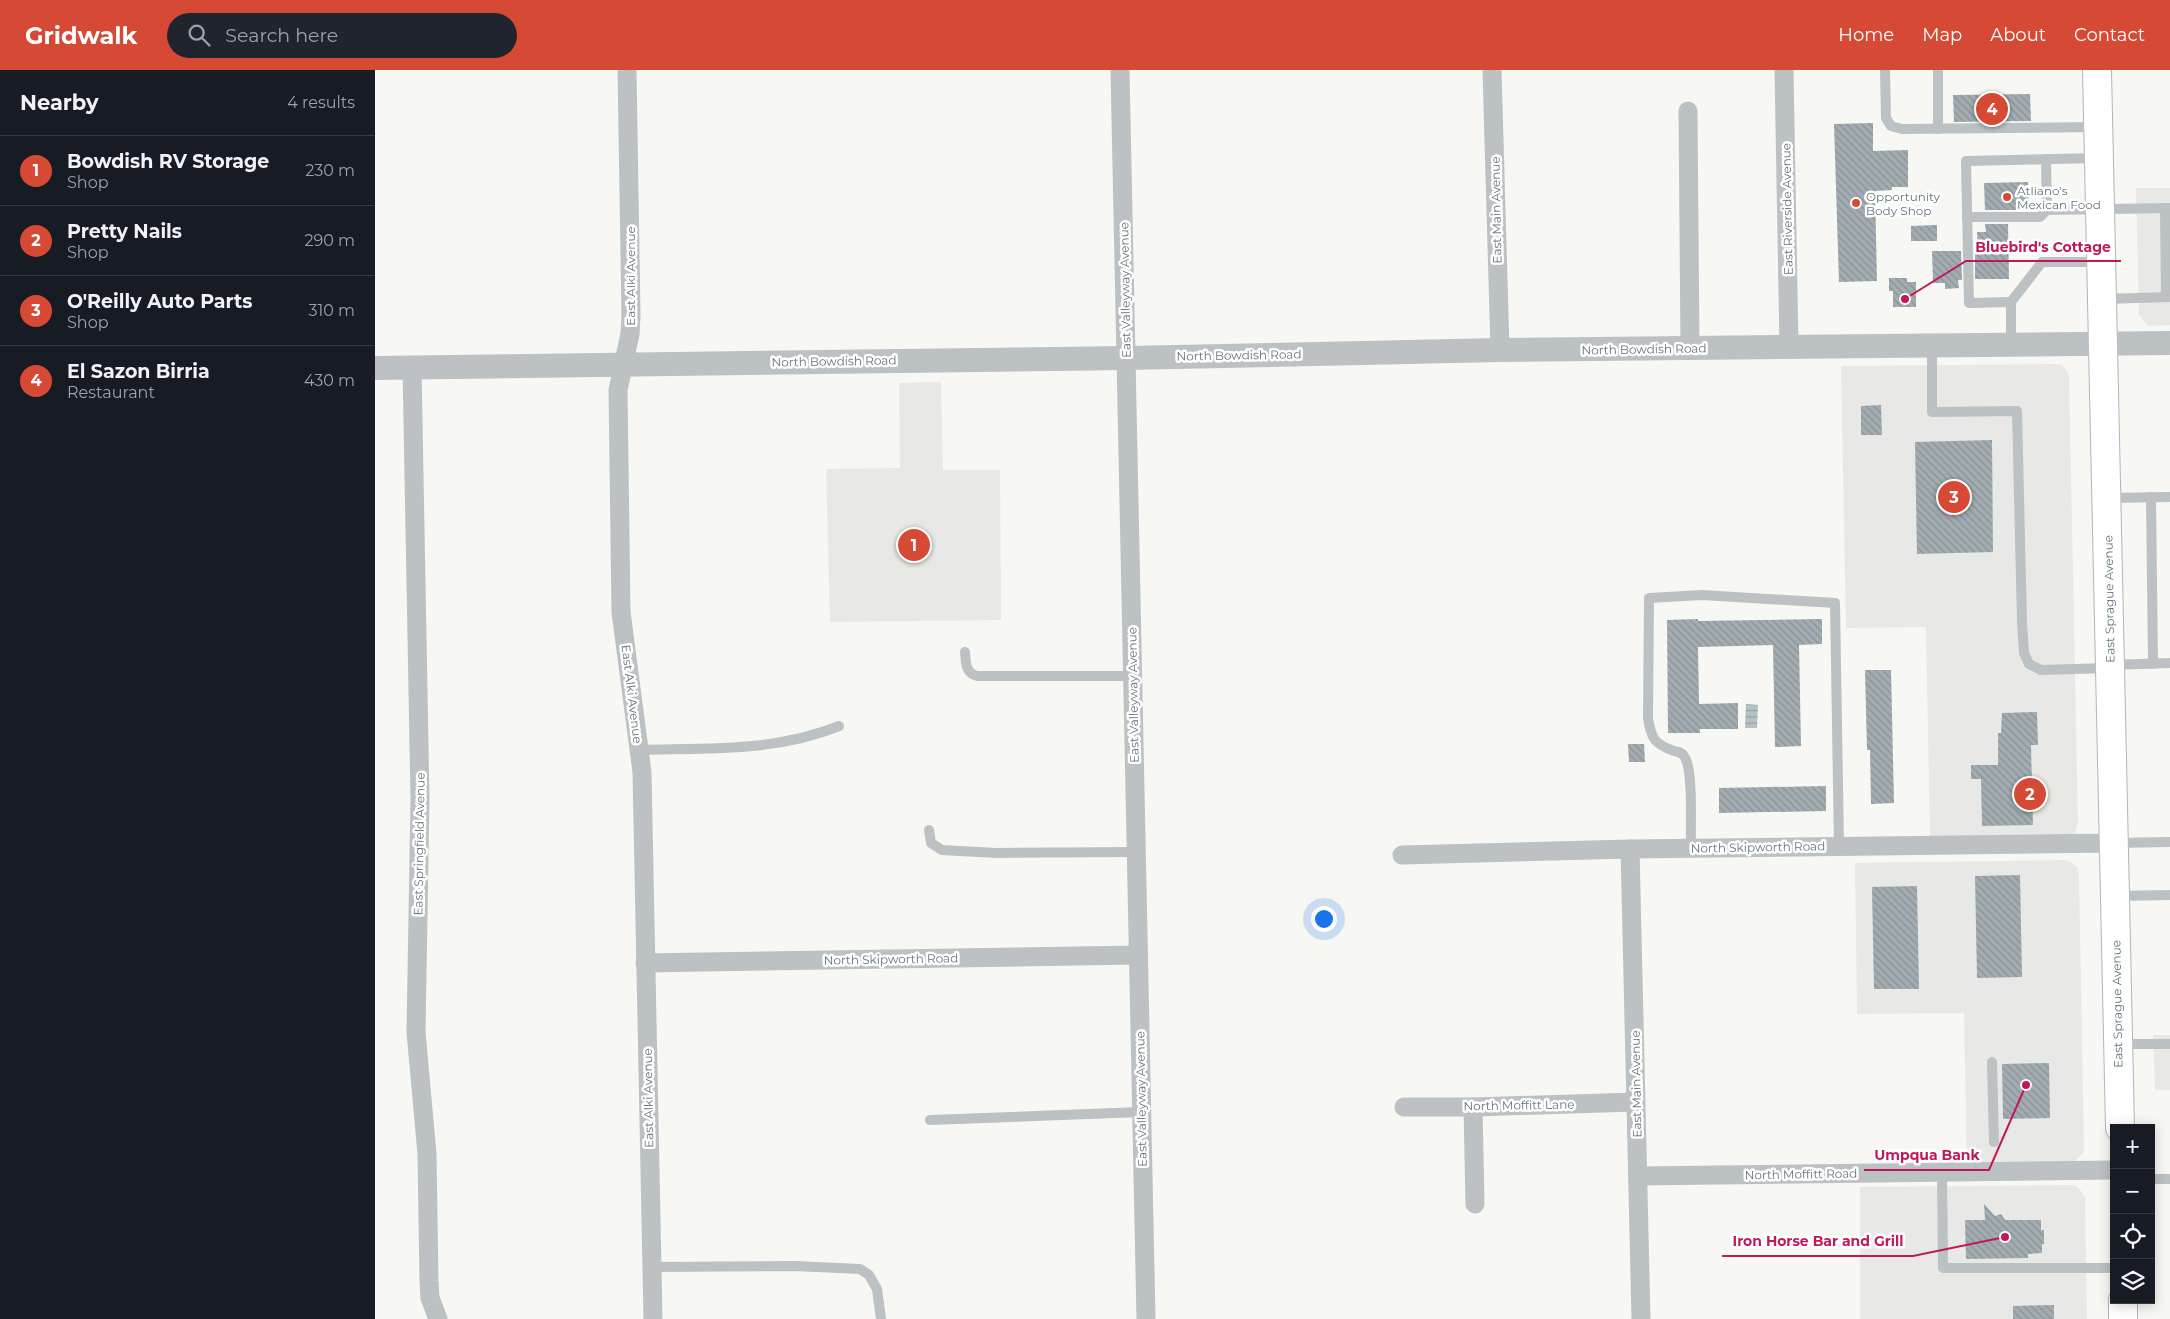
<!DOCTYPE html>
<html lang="en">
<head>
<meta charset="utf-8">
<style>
  body { margin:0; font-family:Montserrat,sans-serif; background:#20242c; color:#f1f3f6 }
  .controls { position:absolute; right:15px; bottom:15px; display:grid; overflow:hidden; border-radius:0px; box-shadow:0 2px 12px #0003 }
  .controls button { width:45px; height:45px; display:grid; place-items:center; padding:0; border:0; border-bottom:1px solid #363941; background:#171b24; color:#f1f3f6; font:25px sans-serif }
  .you { position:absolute; left:948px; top:848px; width:18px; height:18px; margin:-12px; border:4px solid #fff; border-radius:50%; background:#1a73e8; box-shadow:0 0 0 8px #1a73e833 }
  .badge { display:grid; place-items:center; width:32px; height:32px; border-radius:50%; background:#d64a35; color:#fff; font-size:16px; font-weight:700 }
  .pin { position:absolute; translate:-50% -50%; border:2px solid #fff; box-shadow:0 1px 5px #0006 }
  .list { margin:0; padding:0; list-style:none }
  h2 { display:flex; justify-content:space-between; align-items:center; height:65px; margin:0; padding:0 20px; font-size:21px }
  h2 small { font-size:16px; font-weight:400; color:#9ea1a6 }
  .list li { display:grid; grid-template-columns:32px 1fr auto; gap:15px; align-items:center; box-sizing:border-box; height:70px; padding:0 20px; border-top:1px solid #363941 }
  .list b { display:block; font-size:19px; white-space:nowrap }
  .list p { margin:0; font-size:16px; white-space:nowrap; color:#9ea1a6 }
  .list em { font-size:16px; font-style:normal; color:#9ea1a6 }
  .icon { flex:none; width:28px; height:28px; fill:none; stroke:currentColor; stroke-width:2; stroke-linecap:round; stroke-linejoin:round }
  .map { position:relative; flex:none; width:1795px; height:1249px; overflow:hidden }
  header { display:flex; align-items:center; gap:30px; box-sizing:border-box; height:70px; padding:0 25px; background:#d64a35; color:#fff }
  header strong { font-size:24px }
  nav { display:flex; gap:28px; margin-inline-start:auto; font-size:18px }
  .search { width:350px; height:45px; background:#20242c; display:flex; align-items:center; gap:12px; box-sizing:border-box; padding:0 18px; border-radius:28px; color:#9ea1a6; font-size:19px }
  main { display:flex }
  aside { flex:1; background:#171b24 }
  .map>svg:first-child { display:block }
  .built { fill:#e8e8e7 }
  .water { fill:url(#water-rules) }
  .building { fill:url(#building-back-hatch) }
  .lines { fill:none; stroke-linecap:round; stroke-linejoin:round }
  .primary-casing { stroke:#b0b6b9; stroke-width:30 }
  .service { stroke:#bcc1c4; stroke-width:10 }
  .minor { stroke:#bcc1c4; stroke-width:19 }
  .tertiary { stroke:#bcc1c4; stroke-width:24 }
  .primary { stroke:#fff; stroke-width:28 }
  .poi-dot { fill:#d64a35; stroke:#fff; stroke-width:2 }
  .labels { text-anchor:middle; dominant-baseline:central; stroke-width:5; stroke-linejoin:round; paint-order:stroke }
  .poi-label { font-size:12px; fill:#64757d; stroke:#fff; text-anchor:start }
  .street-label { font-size:12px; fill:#64757d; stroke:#fff }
  .leader { fill:none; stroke:#c2185b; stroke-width:2 }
  .callout-dot { fill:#c2185b; stroke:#fff; stroke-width:2 }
  .callout-label { font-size:14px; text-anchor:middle; font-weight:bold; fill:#c2185b; stroke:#fff; stroke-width:5; stroke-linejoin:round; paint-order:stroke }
</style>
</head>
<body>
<header>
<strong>Gridwalk</strong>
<div class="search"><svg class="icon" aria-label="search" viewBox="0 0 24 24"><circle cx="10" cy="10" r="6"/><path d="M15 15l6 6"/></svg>Search here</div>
<nav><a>Home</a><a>Map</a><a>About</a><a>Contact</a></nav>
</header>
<main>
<aside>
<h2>Nearby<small>4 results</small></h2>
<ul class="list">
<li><span class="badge">1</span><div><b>Bowdish RV Storage</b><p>Shop</p></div><em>230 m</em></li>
<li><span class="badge">2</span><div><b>Pretty Nails</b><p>Shop</p></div><em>290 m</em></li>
<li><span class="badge">3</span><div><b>O'Reilly Auto Parts</b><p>Shop</p></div><em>310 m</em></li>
<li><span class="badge">4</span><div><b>El Sazon Birria</b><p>Restaurant</p></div><em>430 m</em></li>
</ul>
</aside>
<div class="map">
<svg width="1795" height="1249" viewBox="0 0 1795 1249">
  <defs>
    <pattern id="water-rules" width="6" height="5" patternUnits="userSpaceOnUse" patternTransform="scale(1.25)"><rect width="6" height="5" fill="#b5c2c5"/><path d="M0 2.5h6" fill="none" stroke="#97a2a5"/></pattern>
    <pattern id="building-back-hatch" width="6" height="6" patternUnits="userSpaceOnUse" patternTransform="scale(1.25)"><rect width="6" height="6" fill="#a3adb1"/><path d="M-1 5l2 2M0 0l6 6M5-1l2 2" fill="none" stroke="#889195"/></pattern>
  </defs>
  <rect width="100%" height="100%" fill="#f7f7f4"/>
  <g class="built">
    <path d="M1761,118H1795V255L1773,256L1764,245Z"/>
    <path d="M1679,294L1687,295L1694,304L1703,753L1700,764L1555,770L1551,557L1471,558L1466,296Z"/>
    <path d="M566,312L568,400H625L626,550L455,552L451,399L525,398L524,313Z"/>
    <path d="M1690,790L1696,792L1702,797L1704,805L1709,1081L1701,1091L1592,1095L1589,943L1482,944L1480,793Z"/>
    <path d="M1778,965H1795V1020H1780Z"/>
    <path d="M1695,1115L1703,1117L1710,1127L1712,1249H1485V1117Z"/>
  </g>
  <path class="water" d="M1371,634L1383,635L1382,658H1370Z"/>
  <g class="building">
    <path d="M1655,24L1656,51L1579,52L1578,25Z"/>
    <path d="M1498,53V81L1533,80V117H1517V120L1500,121L1502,211L1464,212L1459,54Z"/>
    <path d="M1653,112L1654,140H1610L1609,113Z"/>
    <path d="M1610,154H1633L1634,209H1600V181H1603L1602,162H1611Z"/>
    <path d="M1562,155V171H1536V156Z"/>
    <path d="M1557,181H1586L1587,210H1583L1584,218L1570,219V213H1558Z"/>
    <path d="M1514,208H1532V212H1541V237H1518V221H1514Z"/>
    <path d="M1506,335L1507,365H1486V336Z"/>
    <path d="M1617,370L1618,482L1542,484L1540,372Z"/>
    <path d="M1323,549V551L1447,549V574L1424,575L1426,676L1400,677L1398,575L1323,577L1324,634L1363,633V659H1325V663H1293L1292,550Z"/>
    <path d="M1490,600H1516L1519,733L1496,734L1495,680H1492Z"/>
    <path d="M1662,642L1663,675H1656L1658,755L1607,756L1606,709H1596V695H1623V663H1626L1627,643Z"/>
    <path d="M1253,674H1269L1270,692H1254Z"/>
    <path d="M1451,716V741L1344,743V718Z"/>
    <path d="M1645,805L1647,907L1602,908L1600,806Z"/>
    <path d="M1542,816L1544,919H1499L1497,817Z"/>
    <path d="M1674,993L1675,1048L1628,1049L1627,994Z"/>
    <path d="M1609,1134L1620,1146L1626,1144L1630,1150H1666V1160H1669V1174H1667V1183L1653,1184V1188L1591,1189L1590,1150H1610Z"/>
    <path d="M1679,1235V1249H1638V1236Z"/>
  </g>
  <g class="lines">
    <defs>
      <g id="primary">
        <path d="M1722,0L1745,1058"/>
        <path d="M1748,1230V1249"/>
      </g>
    </defs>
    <use href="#primary" class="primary-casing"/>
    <g class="service">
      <path d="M1510,0L1511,48L1516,56L1527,59L1722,57"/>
      <path d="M1563,0V59"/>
      <path d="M1671,89L1672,140"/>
      <path d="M1790,138L1791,227"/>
      <path d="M1592,147H1665L1672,140L1795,138"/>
      <path d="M1729,229L1795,227"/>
      <path d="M1636,232L1594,233L1591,91L1722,88"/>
      <path d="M1636,275V232L1667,192H1724"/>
      <path d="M1557,276V342L1642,341L1647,552L1649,583L1654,594L1666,600L1733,598"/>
      <path d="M1776,427L1778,594"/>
      <path d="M1733,428L1795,427"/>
      <path d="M590,582C591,592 590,603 602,606H758"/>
      <path d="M1736,595L1795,593"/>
      <path d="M264,680C332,678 400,682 464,656"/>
      <path d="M554,760L556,773L567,780L621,783L761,782"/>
      <path d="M1741,773L1795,772"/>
      <path d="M1316,778C1315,759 1319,699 1309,686C1307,682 1303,682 1299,681C1279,674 1276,668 1273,648L1274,528L1327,525L1460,533L1464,776"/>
      <path d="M1741,826L1795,825"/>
      <path d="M1744,974H1795"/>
      <path d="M1617,992L1619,1072"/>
      <path d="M555,1050L766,1042"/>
      <path d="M1567,1102L1568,1198H1739"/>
      <path d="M1776,1109H1795"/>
      <path d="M277,1197L420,1196L485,1199L494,1205L502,1219L506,1249"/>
    </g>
    <g class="minor">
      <path d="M252,0L256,245L255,264L243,320L246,542L267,702L278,1249"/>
      <path d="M745,0L771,1249"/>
      <path d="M1117,0L1125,280"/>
      <path d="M1409,0L1414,277"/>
      <path d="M1313,41L1315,278"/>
      <path d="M37,297L45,729L41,962L52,1084L54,1211L55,1228L63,1249"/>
      <path d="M1255,779L1266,1249"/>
      <path d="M1027,785L1255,779L1739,773"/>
      <path d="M270,893L763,885"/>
      <path d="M1029,1037H1098L1260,1032"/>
      <path d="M1098,1037L1100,1134"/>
      <path d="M1263,1106L1739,1100"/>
    </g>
    <path class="tertiary" d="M0,298L752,288L1125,280L1795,273"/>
    <use href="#primary" class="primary"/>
  </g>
  <g class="poi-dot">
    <circle cx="1632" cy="127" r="5"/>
    <circle cx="1481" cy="133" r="5"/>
  </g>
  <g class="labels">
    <g class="poi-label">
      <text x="1642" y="120">Atliano's<tspan x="1642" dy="14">Mexican Food</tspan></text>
      <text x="1491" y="126">Opportunity<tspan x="1491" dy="14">Body Shop</tspan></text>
    </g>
    <g class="street-label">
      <text transform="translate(1412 139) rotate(-91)">East Riverside Avenue</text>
      <text transform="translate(1121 140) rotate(-91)">East Main Avenue</text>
      <text transform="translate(255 206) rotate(-90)">East Alki Avenue</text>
      <text transform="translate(750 220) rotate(-91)">East Valleyway Avenue</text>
      <text transform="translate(1269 279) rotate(-1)">North Bowdish Road</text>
      <text transform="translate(864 285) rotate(-1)">North Bowdish Road</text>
      <text transform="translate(459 291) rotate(-1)">North Bowdish Road</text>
      <text transform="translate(1734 529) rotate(-91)">East Sprague Avenue</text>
      <text transform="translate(257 624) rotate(83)">East Alki Avenue</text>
      <text transform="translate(758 625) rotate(-91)">East Valleyway Avenue</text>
      <text transform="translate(44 774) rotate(-89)">East Springfield Avenue</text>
      <text transform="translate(1383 777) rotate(-1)">North Skipworth Road</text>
      <text transform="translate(516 889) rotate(-1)">North Skipworth Road</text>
      <text transform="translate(1742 934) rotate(-91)">East Sprague Avenue</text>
      <text transform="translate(1261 1014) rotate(-91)">East Main Avenue</text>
      <text transform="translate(273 1028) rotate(-91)">East Alki Avenue</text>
      <text transform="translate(766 1029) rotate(-91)">East Valleyway Avenue</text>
      <text transform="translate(1144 1035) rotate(-1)">North Moffitt Lane</text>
      <text transform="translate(1426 1104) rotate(-1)">North Moffitt Road</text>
    </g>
  </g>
  <path class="leader" d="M1530 229L1591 191H1746M1651 1015L1614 1100H1489M1630 1167L1538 1186H1347"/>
  <g class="callout-dot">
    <circle cx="1530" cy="229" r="5"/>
    <circle cx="1651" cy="1015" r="5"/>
    <circle cx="1630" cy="1167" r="5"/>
  </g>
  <g class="callout-label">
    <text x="1668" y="182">Bluebird's Cottage</text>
    <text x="1552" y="1090">Umpqua Bank</text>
    <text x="1443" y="1176">Iron Horse Bar and Grill</text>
  </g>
</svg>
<div class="controls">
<button>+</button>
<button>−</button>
<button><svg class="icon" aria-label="locate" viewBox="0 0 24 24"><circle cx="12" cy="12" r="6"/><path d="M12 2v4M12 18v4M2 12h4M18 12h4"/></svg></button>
<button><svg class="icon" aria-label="layers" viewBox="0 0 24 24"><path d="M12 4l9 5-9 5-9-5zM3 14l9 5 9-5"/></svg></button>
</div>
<div class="you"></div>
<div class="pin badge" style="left:539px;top:475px">1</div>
<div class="pin badge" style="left:1655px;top:724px">2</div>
<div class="pin badge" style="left:1579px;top:427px">3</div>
<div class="pin badge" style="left:1617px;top:39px">4</div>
</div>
</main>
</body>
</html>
